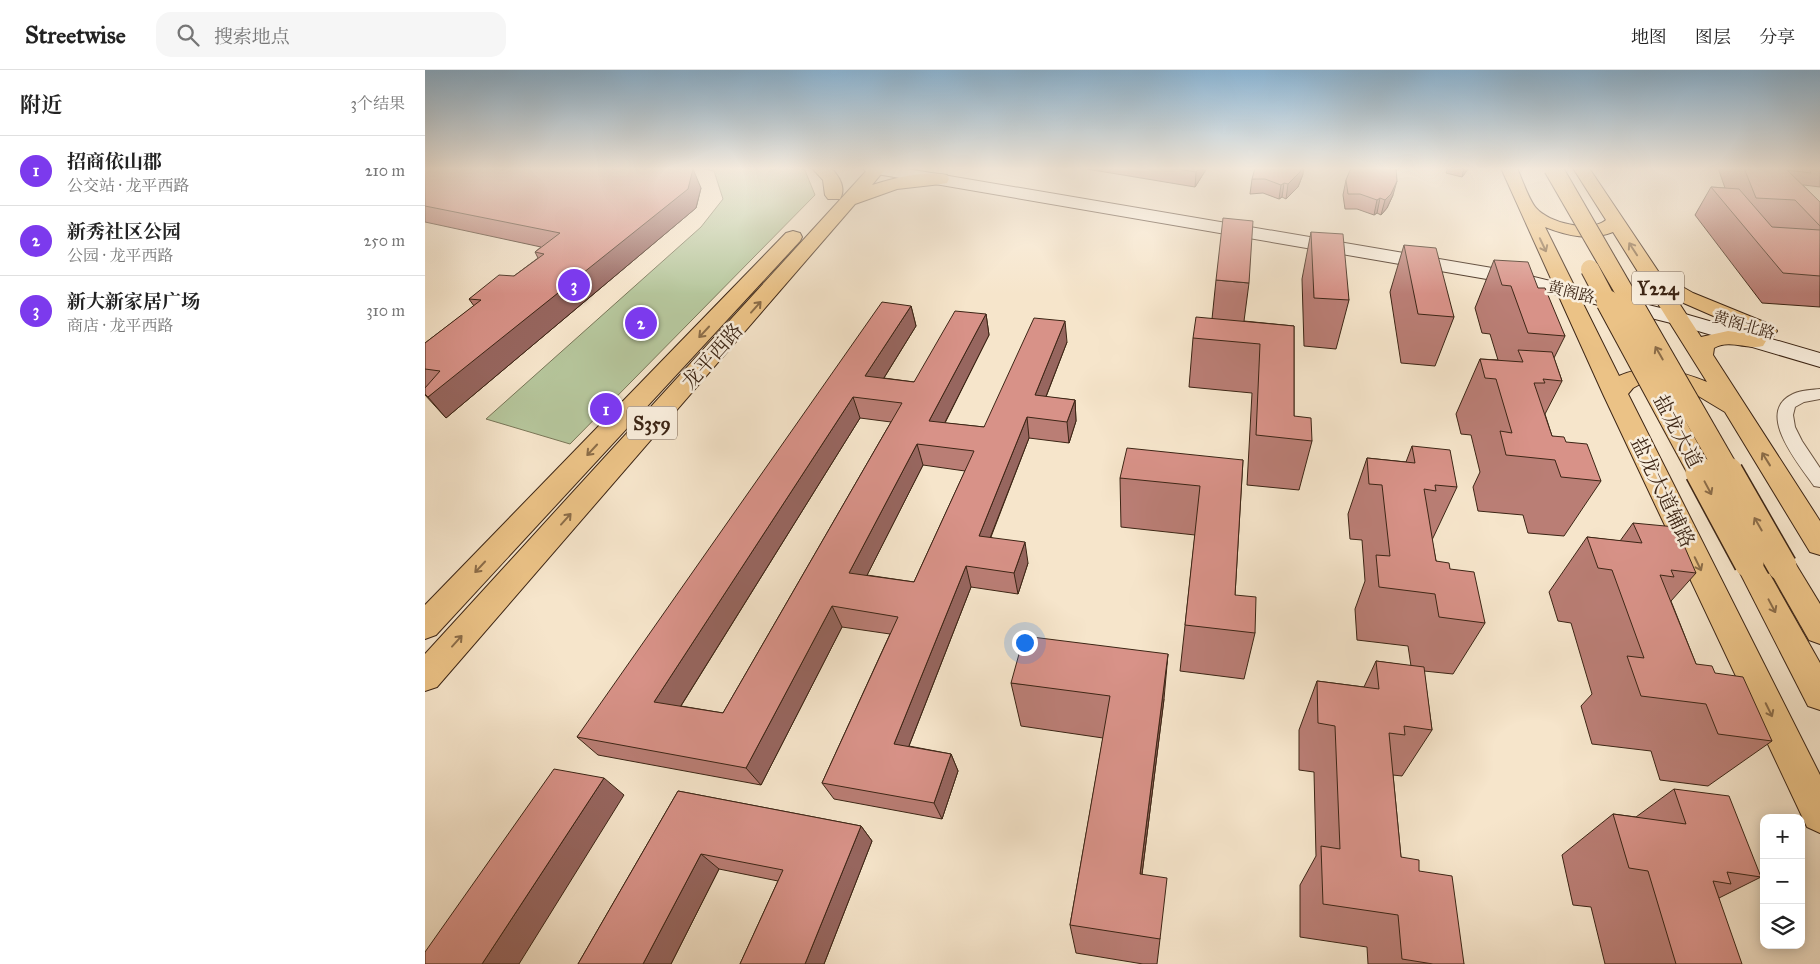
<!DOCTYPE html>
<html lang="zh">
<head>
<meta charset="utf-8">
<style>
  body { margin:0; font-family:"IM FELL Great Primer","Noto Serif SC",serif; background:#f6f6f6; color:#222 }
  .controls { position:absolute; right:15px; bottom:15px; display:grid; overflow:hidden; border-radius:10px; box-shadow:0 2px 12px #0003 }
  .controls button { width:45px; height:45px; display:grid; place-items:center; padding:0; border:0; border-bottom:1px solid #e0e0e0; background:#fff; color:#222; font:25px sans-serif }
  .you { position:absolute; left:599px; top:572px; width:18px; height:18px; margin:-12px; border:4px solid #fff; border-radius:50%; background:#1a73e8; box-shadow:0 0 0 8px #1a73e833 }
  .badge { display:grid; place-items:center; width:32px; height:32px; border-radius:50%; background:#7c3aed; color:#fff; font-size:16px; font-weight:700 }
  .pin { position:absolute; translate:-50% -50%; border:2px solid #fff; box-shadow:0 1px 5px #0006 }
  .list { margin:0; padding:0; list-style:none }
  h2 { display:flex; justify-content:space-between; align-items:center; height:65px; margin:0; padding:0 20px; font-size:21px }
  h2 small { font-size:16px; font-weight:400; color:#767676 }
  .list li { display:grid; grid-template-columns:32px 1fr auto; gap:15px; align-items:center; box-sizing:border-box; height:70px; padding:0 20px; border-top:1px solid #e0e0e0 }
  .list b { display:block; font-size:19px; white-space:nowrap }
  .list p { margin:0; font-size:16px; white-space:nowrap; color:#767676 }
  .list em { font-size:16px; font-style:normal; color:#767676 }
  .icon { flex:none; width:28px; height:28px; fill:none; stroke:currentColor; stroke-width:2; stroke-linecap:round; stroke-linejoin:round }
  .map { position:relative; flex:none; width:1395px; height:894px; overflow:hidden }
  header { display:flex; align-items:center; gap:30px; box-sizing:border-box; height:70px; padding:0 25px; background:#fff; border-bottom:1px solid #e0e0e0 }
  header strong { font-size:24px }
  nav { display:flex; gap:28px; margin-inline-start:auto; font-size:18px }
  .search { width:350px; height:45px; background:#f6f6f6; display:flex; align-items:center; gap:12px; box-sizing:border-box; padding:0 18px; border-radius:15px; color:#767676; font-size:19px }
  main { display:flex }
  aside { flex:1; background:#fff }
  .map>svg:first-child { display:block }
  .green { fill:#b6c69c; stroke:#797658 }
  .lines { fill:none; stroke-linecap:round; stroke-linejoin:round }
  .minor-casing { stroke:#6a5542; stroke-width:2 }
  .secondary-casing { stroke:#3c2515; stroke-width:2 }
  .primary-casing { stroke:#3c2515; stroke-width:2 }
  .trunk-casing { stroke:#3c2515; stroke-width:2 }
  .minor { fill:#f9eedd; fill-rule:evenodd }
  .secondary { fill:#f9eedd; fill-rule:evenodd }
  .primary { fill:#ebc286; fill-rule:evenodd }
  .trunk { fill:#ebc286; fill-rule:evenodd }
  .trunk-bridge-far2-casing { stroke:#3c2515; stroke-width:20; stroke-linecap:butt }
  .trunk-bridge-far1-casing { stroke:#3c2515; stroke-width:25; stroke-linecap:butt }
  .trunk-bridge-casing { stroke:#3c2515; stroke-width:32; stroke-linecap:butt }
  .trunk-bridge-far2 { stroke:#ebc286; stroke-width:18 }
  .trunk-bridge-far1 { stroke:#ebc286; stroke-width:23 }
  .trunk-bridge { stroke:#ebc286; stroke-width:29 }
  .wall { fill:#ba7e75; stroke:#3c2515; fill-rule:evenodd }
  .shaded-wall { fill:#97665f; stroke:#3c2515 }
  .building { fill:#d89288; stroke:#3c2515; fill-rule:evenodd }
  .oneway { stroke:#8b6c48 }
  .labels { text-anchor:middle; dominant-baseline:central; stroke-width:5; stroke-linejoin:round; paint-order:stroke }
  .far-street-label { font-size:16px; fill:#3c2515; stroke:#f9eedd }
  .shield { fill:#f9eedd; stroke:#756151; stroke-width:1 }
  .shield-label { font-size:19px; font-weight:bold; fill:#3c2515 }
  .street-label { font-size:20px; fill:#3c2515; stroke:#f9eedd }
</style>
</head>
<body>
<header>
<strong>Streetwise</strong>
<div class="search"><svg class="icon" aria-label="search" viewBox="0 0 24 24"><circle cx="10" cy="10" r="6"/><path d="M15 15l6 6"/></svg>搜索地点</div>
<nav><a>地图</a><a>图层</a><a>分享</a></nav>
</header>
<main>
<aside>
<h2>附近<small>3个结果</small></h2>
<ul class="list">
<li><span class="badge">1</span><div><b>招商依山郡</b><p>公交站 · 龙平西路</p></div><em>210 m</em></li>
<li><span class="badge">2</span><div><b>新秀社区公园</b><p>公园 · 龙平西路</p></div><em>250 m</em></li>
<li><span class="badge">3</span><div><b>新大新家居广场</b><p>商店 · 龙平西路</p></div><em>310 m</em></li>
</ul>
</aside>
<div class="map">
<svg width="1395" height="894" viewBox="0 0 1395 894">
  <rect width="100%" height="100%" fill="#f6e5cb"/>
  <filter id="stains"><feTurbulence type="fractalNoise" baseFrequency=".004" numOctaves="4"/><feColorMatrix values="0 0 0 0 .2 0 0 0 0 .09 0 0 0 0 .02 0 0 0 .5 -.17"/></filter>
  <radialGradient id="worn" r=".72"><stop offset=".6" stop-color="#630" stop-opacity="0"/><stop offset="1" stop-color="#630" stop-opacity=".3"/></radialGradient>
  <path class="green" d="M274,98H379L390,125L145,374L61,349L276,157L298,129L289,101Z"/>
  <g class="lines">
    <defs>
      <path id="minor" d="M1395,319V329L1379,332L1370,337L1368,345L1370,357L1377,371L1395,398V417L1389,416C1374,394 1329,342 1368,324C1376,320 1387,320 1395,319Z"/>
      <path id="secondary" d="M438,98H477L1085,201L1260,244L1395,283V297L1246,253L1085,213L446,103L440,101Z"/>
      <g id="primary">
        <path d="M387,98H406L408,100C415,108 421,119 415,129H403L400,125L398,110Z"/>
        <path d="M444,98H461L447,115C469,108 499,100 522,105L524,109L522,113L516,114L472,119L430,134L12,617L0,621V584Z"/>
        <path d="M1076,98H1092C1097,109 1104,130 1111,138C1124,153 1165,163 1181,150L1148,98H1164L1235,204L1268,223L1349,256L1352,261L1349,266L1338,267L1341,271L1338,276C1322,280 1305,269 1289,278L1288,285L1395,451V485L1385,482L1300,342L1270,324L1243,314L1217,313L1208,318L1203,324L1395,705V763L1382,757L1178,324ZM1120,157C1143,166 1165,171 1188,162L1282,312C1253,300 1223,293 1194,306ZM1252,230L1254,231L1332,265L1303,261L1276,267Z"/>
        <path d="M368,161L375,163L377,167L375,171L11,565L0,569V535L361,163Z"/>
      </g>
      <g id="trunk">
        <path d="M1324,482L1334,485L1395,593V640L1383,636L1310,493L1314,485Z"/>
        <path d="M1357,485L1367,488L1395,534V574L1384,570L1342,496L1347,488Z"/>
      </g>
    </defs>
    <use href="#minor" class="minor-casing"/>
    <use href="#secondary" class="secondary-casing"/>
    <use href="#primary" class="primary-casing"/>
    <use href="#trunk" class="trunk-casing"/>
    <use href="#minor" class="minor"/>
    <use href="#secondary" class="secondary"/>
    <use href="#primary" class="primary"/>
    <use href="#trunk" class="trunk"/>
    <defs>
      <g id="trunk-bridge-far2">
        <path d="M1128,98L1206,233"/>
        <path d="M1165,199L1183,233"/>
      </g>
      <g id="trunk-bridge-far1">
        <path d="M1183,232L1276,404"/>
        <path d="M1205,232L1304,404"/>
      </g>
      <g id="trunk-bridge">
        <path d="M1275,402L1324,493"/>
        <path d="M1303,402L1357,496"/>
      </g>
    </defs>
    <use href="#trunk-bridge-far2" class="trunk-bridge-far2-casing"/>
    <use href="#trunk-bridge-far1" class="trunk-bridge-far1-casing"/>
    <use href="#trunk-bridge" class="trunk-bridge-casing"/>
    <use href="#trunk-bridge-far2" class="trunk-bridge-far2"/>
    <use href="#trunk-bridge-far1" class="trunk-bridge-far1"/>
    <use href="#trunk-bridge" class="trunk-bridge"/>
  </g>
  <g class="wall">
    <path d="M0,98L276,118L271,138L21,348L0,325V273L49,236L44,229L89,206L113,188L110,182L116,177L0,152Z"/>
    <path d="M656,98H782L770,117Z"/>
    <path d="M1023,98H1044L1037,107L1021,103Z"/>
    <path d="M1293,98H1395V117L1379,115H1378L1395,132V237L1337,233L1270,145L1286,117L1300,118Z"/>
    <path d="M878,104L873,117L861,129L857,127L854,129L838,123L825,124L827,109Z"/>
    <path d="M921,110L968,125L962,138L956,145L952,143L949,145L932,139H920L918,125Z"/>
    <path d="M886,162L924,230L911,279L879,276L877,209Z"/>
    <path d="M979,175L1029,247L1010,296L976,293L965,222Z"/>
    <path d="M1069,190L1113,218L1140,266L1129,288L1137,311L1120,344L1127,366L1141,372L1176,411L1139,466L1103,463L1098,445L1053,441L1048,417L1055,402L1046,365L1036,364L1031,344L1055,289L1073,290L1065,264L1057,263L1050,238Z"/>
    <path d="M791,210L824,213L819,251L869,256V346L887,371L874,420L822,415L827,323L764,317L768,268L787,249Z"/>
    <path d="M486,236L491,256L459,308L489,312L561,244L564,265L520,353L559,357L642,272L621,327L650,330L651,351L644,373L604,368L566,467L603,493L593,524L546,517L484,676L526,684L533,701L517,749L409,729L397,713L465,564L417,557L336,715L173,685L152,667ZM435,348L466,352L298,643L256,636ZM498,395L540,401L489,512L442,505Z"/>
    <path d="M987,376L1032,417L1007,470L1011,491L1025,499L1060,553L1028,604L999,601L1007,660L977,706L968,705L976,787L994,801L1039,894H943L942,877L875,867V815L891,786L889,702L874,700V660L892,611L939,617L951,591L986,596L983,576L932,570L930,539L940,511L937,470L925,469L923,444L942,388L981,392Z"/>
    <path d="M818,390L810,525L830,563L819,609L755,601L770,465L696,457L695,408Z"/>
    <path d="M1208,453L1271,503L1246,531L1271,594L1290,603L1347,671L1283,716L1235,710L1226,681L1167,674L1156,636L1167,624L1146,553L1133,551L1124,522L1162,467L1195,471Z"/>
    <path d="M586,613L739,629L717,804L735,869L732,894H718L651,883L645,855L678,668L596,656Z"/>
    <path d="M1249,719L1336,807L1294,828L1251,894H1180L1166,837L1148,835L1137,785L1188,744L1211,747Z"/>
    <path d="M253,721L436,756L447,771L399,894H315L353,811L294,799L246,894H153Z"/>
  </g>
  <g class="shaded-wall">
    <path d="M774,98H782L770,117L771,102Z"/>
    <path d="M877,98H879L878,104L873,117L861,129L863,114Z"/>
    <path d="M1039,98H1044L1037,107Z"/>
    <path d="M268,99L276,118L271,138L21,348L3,327Z"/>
    <path d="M972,111L968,125L962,138L956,145L960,130Z"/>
    <path d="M859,113L857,127L854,129L856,115Z"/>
    <path d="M955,128L952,143L949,145L952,130Z"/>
    <path d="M486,236L491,256L447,327L440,306Z"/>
    <path d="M561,244L564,265L510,372L504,351Z"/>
    <path d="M640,251L642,272L613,347L610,325Z"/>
    <path d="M428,327L435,348L247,650L229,632Z"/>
    <path d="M650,330L651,351L644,373L642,352Z"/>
    <path d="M602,347L604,368L558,486L554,466Z"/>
    <path d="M492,374L498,395L433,523L424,503Z"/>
    <path d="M600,472L603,493L593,524L589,503Z"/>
    <path d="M541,496L546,517L478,691L469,674Z"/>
    <path d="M407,536L417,557L336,715L321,698Z"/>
    <path d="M743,584L739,629L713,836L715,804Z"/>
    <path d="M526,684L533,701L517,749L509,733Z"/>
    <path d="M179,708L199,725L94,894H57Z"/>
    <path d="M436,756L447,771L399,894H380Z"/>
    <path d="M276,784L294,799L246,894H218Z"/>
  </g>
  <g class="building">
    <path d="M0,98H266L268,99L263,119L3,327L0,324V318L15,301L0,299V273L56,230L44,229L74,205L89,206L119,184L110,182L135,163L0,136Z"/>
    <path d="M746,98H774L771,102Z"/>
    <path d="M830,98H877L875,102L863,114L859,113L856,115L840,109H827Z"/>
    <path d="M926,98H971L972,111L966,124L960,130L955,128L952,130L935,124H923L921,110Z"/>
    <path d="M1319,98H1384L1386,103L1362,100L1395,132V156L1370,130L1331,128Z"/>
    <path d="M1286,117L1314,119L1347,157L1395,160V206L1358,203Z"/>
    <path d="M798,148L828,151L824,213L791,210Z"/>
    <path d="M886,162L918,164L924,230L889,228Z"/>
    <path d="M979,175L1011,178L1029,247L993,244Z"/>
    <path d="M1069,190L1103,192L1113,218H1120L1140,266L1103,263L1086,216L1077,215Z"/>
    <path d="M457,232L486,236L440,306L489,312L530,241L561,244L504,351L559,357L609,248L640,251L610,325L650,330L642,352L602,347L554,466L600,472L589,503L541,496L469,674L526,684L509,733L397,713L473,547L407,536L321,698L152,667ZM428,327L477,333L298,643L229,632ZM492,374L549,381L489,512L424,503Z"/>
    <path d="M771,247L869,256V346L886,348L887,371L831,365L835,274L768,268Z"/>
    <path d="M1093,280L1127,282L1137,311L1118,309L1120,313H1109L1127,366L1139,367L1141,372L1162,374L1176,411L1136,407L1130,390L1081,385L1075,361L1087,363L1071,309L1060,308L1055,289L1098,292Z"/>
    <path d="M987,376L1025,380L1032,417L1010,415L1011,421L999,419L1011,491L1024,493L1025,499L1049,502L1060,553L1014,547L1010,524L954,517L951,485L965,486L957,415L944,414L942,388L990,393Z"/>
    <path d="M702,378L818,390L810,525L831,527L830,563L760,555L775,416L695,408Z"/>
    <path d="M1208,453L1251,457L1271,503L1246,500L1249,507L1235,505L1271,594L1287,596L1290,603L1318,607L1347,671L1293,664L1281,634L1216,626L1202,586L1219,588L1187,500L1173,498L1162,467L1217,473Z"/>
    <path d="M599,566L743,584L715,804L742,808L735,869L645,855L685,626L586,613Z"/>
    <path d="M951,591L999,597L1007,660L979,656L980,665L964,663L976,787L994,790V801L1027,806L1039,894H1008L977,889L973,845L898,834L896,776L915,779L910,656L893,653L892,611L954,619Z"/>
    <path d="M129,699L179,708L57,894H0V882Z"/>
    <path d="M1249,719L1304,726L1336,807L1302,802L1306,814L1288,811L1317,894H1251L1223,801L1204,798L1188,744L1261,754Z"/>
    <path d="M253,721L436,756L380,894H315L358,800L276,784L218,894H153Z"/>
  </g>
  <defs><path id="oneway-shaft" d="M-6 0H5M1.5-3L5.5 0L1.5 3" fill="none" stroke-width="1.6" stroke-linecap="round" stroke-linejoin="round" transform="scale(1.25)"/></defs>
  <g class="oneway">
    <use href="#oneway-shaft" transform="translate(1118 175) rotate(65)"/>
    <use href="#oneway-shaft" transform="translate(1208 179) rotate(-123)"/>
    <use href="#oneway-shaft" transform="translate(331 237) rotate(-48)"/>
    <use href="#oneway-shaft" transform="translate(279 262) rotate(133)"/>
    <use href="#oneway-shaft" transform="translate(1234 283) rotate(-120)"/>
    <use href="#oneway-shaft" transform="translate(167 380) rotate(133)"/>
    <use href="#oneway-shaft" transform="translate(1341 389) rotate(-122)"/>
    <use href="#oneway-shaft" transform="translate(1283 418) rotate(62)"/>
    <use href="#oneway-shaft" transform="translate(141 449) rotate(-48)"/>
    <use href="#oneway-shaft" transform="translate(1333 454) rotate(-120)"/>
    <use href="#oneway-shaft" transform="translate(1273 494) rotate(64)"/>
    <use href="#oneway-shaft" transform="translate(55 497) rotate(133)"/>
    <use href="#oneway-shaft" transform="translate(1347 536) rotate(62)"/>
    <use href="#oneway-shaft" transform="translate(32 571) rotate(-48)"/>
    <use href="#oneway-shaft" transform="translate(1344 640) rotate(64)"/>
  </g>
  <linearGradient id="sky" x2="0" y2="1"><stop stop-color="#8bb7d8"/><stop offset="0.44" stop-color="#fbf3e8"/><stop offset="1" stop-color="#fbf3e8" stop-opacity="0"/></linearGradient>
  <rect width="1395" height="224" fill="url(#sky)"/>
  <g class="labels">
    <g class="far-street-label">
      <text transform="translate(1146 222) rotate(14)">黄阁路</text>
      <text transform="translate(1319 255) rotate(16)">黄阁北路</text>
    </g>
    <g class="shield">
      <rect x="1207" y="201.5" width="52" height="33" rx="4"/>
      <rect x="202" y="336.5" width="50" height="33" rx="4"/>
    </g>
    <g class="shield-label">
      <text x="1233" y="218">Y224</text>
      <text x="227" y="353">S359</text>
    </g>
    <g class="street-label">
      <text transform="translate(287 286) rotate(-48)">龙平西路</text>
      <text transform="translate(1253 361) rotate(62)">盐龙大道</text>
      <text transform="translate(1238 422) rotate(64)">盐龙大道辅路</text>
    </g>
  </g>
  <rect width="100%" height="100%" filter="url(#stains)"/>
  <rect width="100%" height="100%" fill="url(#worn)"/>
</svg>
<div class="controls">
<button>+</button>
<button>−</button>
<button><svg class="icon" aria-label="layers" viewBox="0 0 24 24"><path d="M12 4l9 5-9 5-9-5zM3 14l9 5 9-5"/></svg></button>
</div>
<div class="you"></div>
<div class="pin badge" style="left:181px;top:339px">1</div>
<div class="pin badge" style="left:216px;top:253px">2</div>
<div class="pin badge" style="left:149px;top:215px">3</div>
</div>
</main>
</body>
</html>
